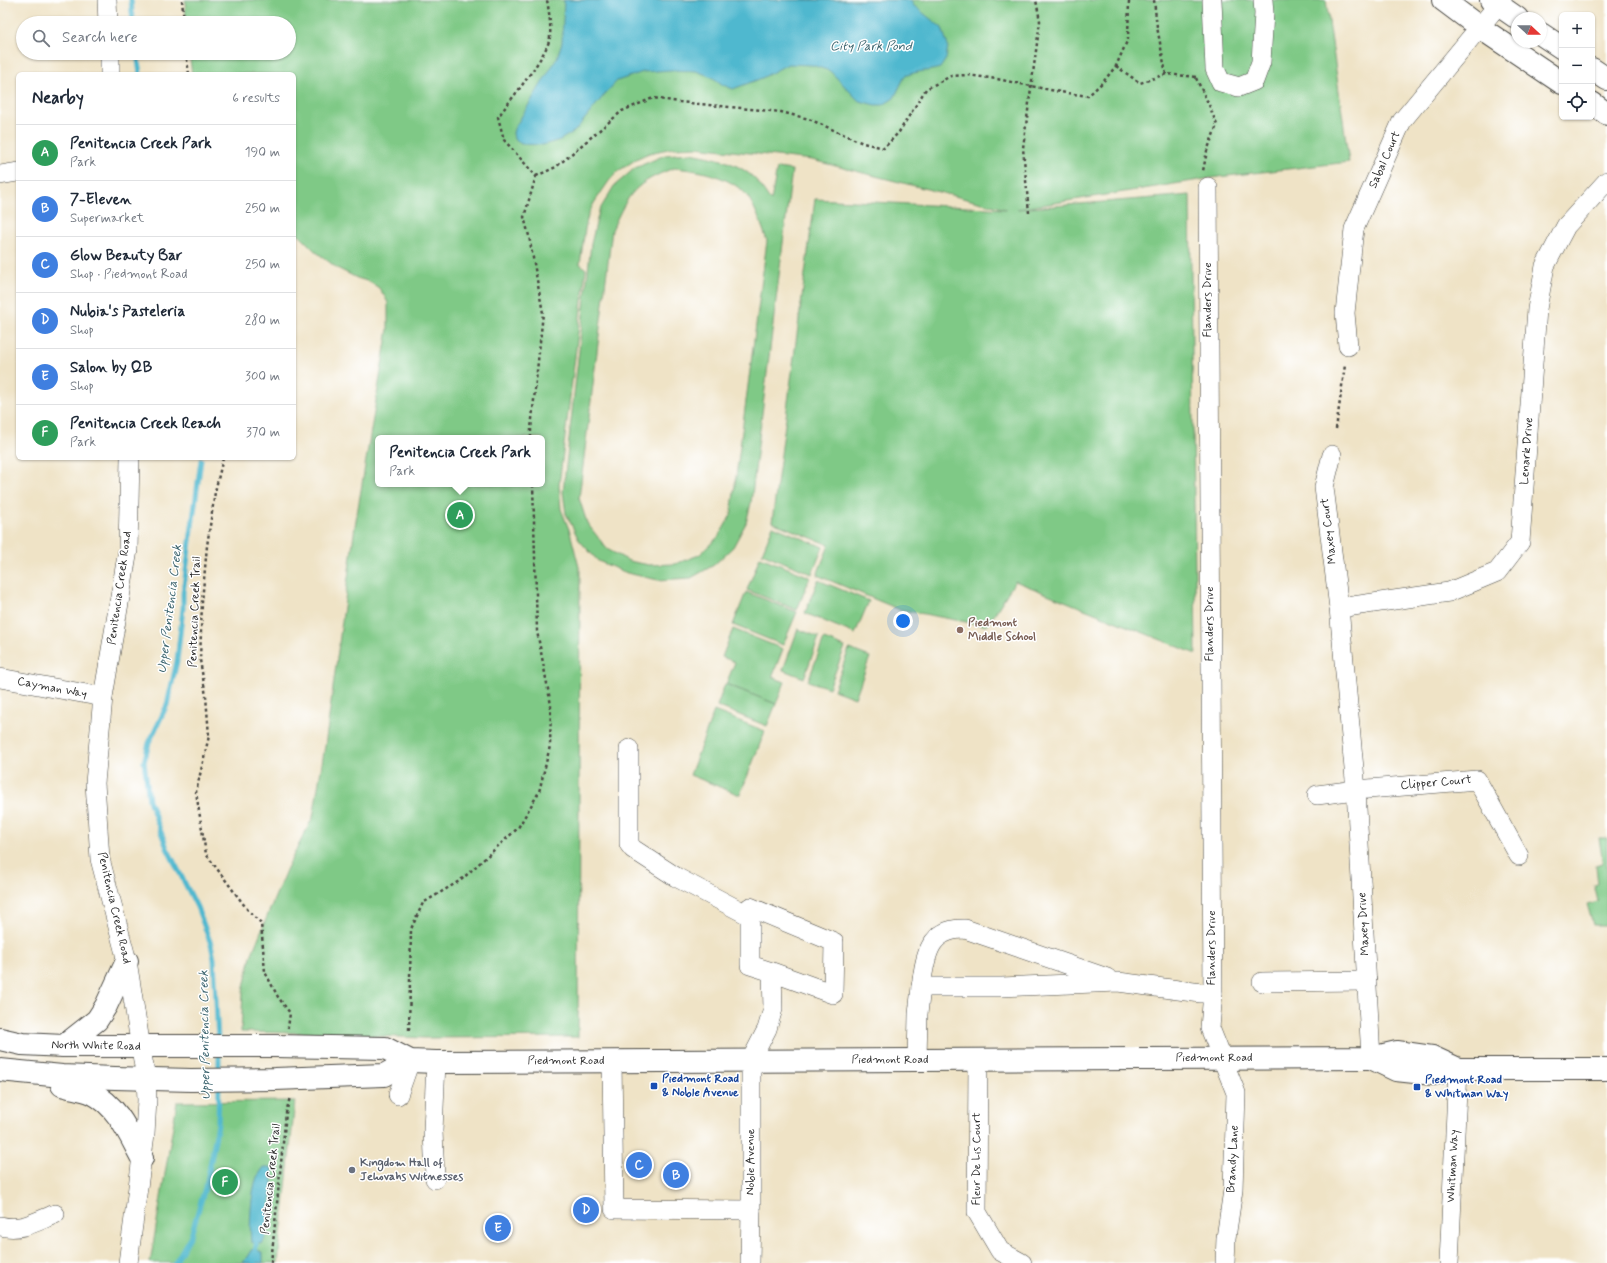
<!DOCTYPE html>
<html lang="en">
<head>
<meta charset="utf-8">
<style>
  body { margin:0; font-family:Mynerve,sans-serif; background:#f2f2f3; color:#1f2937 }
  .controls { position:absolute; right:12px; top:12px; display:grid; overflow:hidden; border-radius:6px; box-shadow:0 1px 3px #0004 }
  .controls button { width:36px; height:36px; display:grid; place-items:center; padding:0; border:0; border-bottom:1px solid #e0e1e3; background:#fff; color:#1f2937; font:20px sans-serif }
  .compass { position:absolute; left:1511px; top:12px; width:36px; height:36px; border-radius:50%; background:#fff; box-shadow:0 1px 3px #0004; rotate:112deg }
  .you { position:absolute; left:903px; top:621px; width:14px; height:14px; margin:-10px; border:3px solid #fff; border-radius:50%; background:#1a73e8; box-shadow:0 0 0 6px #1a73e833 }
  .badge { display:grid; place-items:center; width:26px; height:26px; border-radius:50%; background:#1a73e8; color:#fff; font-size:13px; font-weight:700 }
  .pin { position:absolute; translate:-50% -50%; border:2px solid #fff; box-shadow:0 1px 4px #0006 }
  .popup { position:absolute; left:375px; top:435px; width:170px; height:52px; box-sizing:border-box; display:grid; place-content:center; border-radius:6px; background:#fff; filter:drop-shadow(0 1px 3px #0005); font-size:13px; white-space:nowrap; color:#747a83 }
  .popup b { font-size:15px; color:#1f2937 }
  .popup::after { content:''; position:absolute; left:50%; top:100%; margin-left:-8px; border:8px solid transparent; border-top-color:#fff }
  .list { margin:0; padding:0; list-style:none }
  h2 { display:flex; justify-content:space-between; align-items:center; height:52px; margin:0; padding:0 16px; font-size:17px }
  h2 small { font-size:13px; font-weight:400; color:#747a83 }
  .list li { display:grid; grid-template-columns:26px 1fr auto; gap:12px; align-items:center; box-sizing:border-box; height:56px; padding:0 16px; border-top:1px solid #e0e1e3 }
  .list b { display:block; font-size:15px; white-space:nowrap }
  .list p { margin:0; font-size:13px; white-space:nowrap; color:#747a83 }
  .list em { font-size:13px; font-style:normal; color:#747a83 }
  .icon { flex:none; width:22px; height:22px; fill:none; stroke:currentColor; stroke-width:2; stroke-linecap:round; stroke-linejoin:round }
  .map { position:relative; flex:none; width:1607px; height:1263px; overflow:hidden }
  .search { position:absolute; background:#fff; box-shadow:0 1px 3px #0004; left:16px; top:16px; width:280px; height:44px; display:flex; align-items:center; gap:10px; box-sizing:border-box; padding:0 14px; border-radius:22px; color:#747a83; font-size:15px }
  .panel { position:absolute; background:#fff; box-shadow:0 1px 3px #0004; left:16px; top:72px; width:280px; height:388px; border-radius:6px }
  .map>svg:first-child { display:block }
  .green { fill:#7fc986; stroke:#557a58; fill-rule:evenodd }
  .water { fill:#50b8cf; stroke:#3e727d }
  .lines { fill:none; stroke-linecap:round; stroke-linejoin:round }
  .stream { stroke:#50b8cf; stroke-width:5 }
  .minor-casing { stroke:#484742; stroke-width:20 }
  .major-casing { stroke:#484742; stroke-width:24 }
  .path { stroke:#484742; stroke-width:2.5; stroke-dasharray:3 3; stroke-linecap:butt }
  .minor { stroke:#fff; stroke-width:19 }
  .major { stroke:#fff; stroke-width:22 }
  .education-dot { fill:#8d6e63; stroke:#fff; stroke-width:1.5 }
  .transit-dot { fill:#1a4fb4; stroke:#fff; stroke-width:1.5 }
  .worship-dot { fill:#6b7280; stroke:#fff; stroke-width:1.5 }
  .labels { text-anchor:middle; dominant-baseline:central; stroke-width:3; stroke-linejoin:round; paint-order:stroke }
  .street-label { font-size:12px; fill:#2b2b2b; stroke:#fff }
  .education-label { font-size:12px; font-weight:bold; fill:#785e54; stroke:#fff; text-anchor:start }
  .transit-label { font-size:12px; font-weight:bold; fill:#164399; stroke:#fff; text-anchor:start }
  .worship-label { font-size:12px; font-weight:bold; fill:#5b616d; stroke:#fff; text-anchor:start }
  .water-label { font-size:13px; font-style:italic; fill:#3a636d; stroke:#fff }
</style>
</head>
<body>
<div class="map">
<svg width="1607" height="1263" viewBox="0 0 1607 1263">
  <rect width="100%" height="100%" fill="#fff"/>
  <filter id="ink" filterUnits="userSpaceOnUse"><feTurbulence type="fractalNoise" baseFrequency=".025" numOctaves="2"/><feDisplacementMap in="SourceGraphic" scale="8" xChannelSelector="R" yChannelSelector="G"/><feConvolveMatrix kernelMatrix="1 2 1 2 8 2 1 2 1" color-interpolation-filters="sRGB"/></filter>
  <filter id="wash" filterUnits="userSpaceOnUse"><feTurbulence type="fractalNoise" baseFrequency=".012" numOctaves="4" result="noise"/><feDisplacementMap in="SourceGraphic" scale="16" xChannelSelector="R" yChannelSelector="G"/><feGaussianBlur stdDeviation="0.9" result="paint"/><feColorMatrix in="noise" values="0 0 0 0 0 0 0 0 0 0 0 0 0 0 0 0 0 1.4 0 .05"/><feComposite in="paint" operator="in"/></filter>
  <g filter="url(#wash)">
    <rect width="100%" height="100%" fill="#efe3c6"/>
    <g class="green">
      <path d="M185,0H1326L1349,162L1218,177L1017,209L1190,195L1196,654L1015,581L987,626L898,609L817,575L829,545L772,522L815,199L1006,209L812,160L696,147L673,148L649,153L638,158L617,172L609,181L594,203L588,215L585,229L580,264L586,269L559,485L561,509L570,532L580,571L578,1037L425,1038L300,1033L241,1032L243,992L251,956L286,870L313,817L325,746L355,526L388,329V303L385,297L379,288L370,282L357,278L337,268L315,251L294,230V74H192L189,53H289V23H186ZM378,438H542V484H378Z"/>
      <path d="M690,153C713,157 739,162 756,180C762,187 766,194 771,201L777,168L792,170L751,503L746,523L733,547L714,565L691,578L658,580L627,573L598,561L579,540L566,514L563,492L591,244L599,211L614,186L635,168L665,155ZM674,168C698,170 724,175 743,191C754,202 762,226 767,241L731,515L719,536L699,555L675,564L649,565L629,561L607,549L587,523L579,498L612,230C629,192 635,183 674,168Z"/>
      <path d="M773,526L823,547L812,574L762,553Z"/>
      <path d="M760,557L810,577L797,610L747,590Z"/>
      <path d="M818,580L869,601L855,634L805,613Z"/>
      <path d="M746,592L797,612L783,645L733,625Z"/>
      <path d="M733,629L783,649L772,677L785,682L776,704L726,684L735,662L722,657Z"/>
      <path d="M798,629L819,637L804,678L783,670Z"/>
      <path d="M824,639L845,647L829,688L808,681Z"/>
      <path d="M849,649L870,657L855,698L834,690Z"/>
      <path d="M725,684L776,704L767,726L717,706Z"/>
      <path d="M714,711L765,731L740,795L690,775Z"/>
      <path d="M1599,838H1607V925H1593L1587,904L1598,901L1594,885L1598,884L1596,866L1603,864Z"/>
      <path d="M295,1101L278,1263H150L177,1102Z"/>
    </g>
    <g class="water">
      <path d="M564,0H911L913,5L942,28L948,46L946,59L940,68C927,72 919,70 905,76L894,98L883,105H875L859,101L830,71L812,65L788,64L762,78L733,89L723,85L712,77L696,71L671,70L643,72L617,81L605,94L575,131L560,140L543,145L521,144L514,139L513,133L514,129L557,58L562,42Z"/>
      <path d="M264,1167H271L273,1173L267,1234L262,1244L251,1242C249,1227 251,1191 257,1177C259,1174 262,1170 264,1167Z"/>
      <path d="M252,1249L260,1251L263,1255V1263H243Z"/>
    </g>
    <g class="lines">
      <g class="stream">
        <path d="M131,0L133,23"/>
        <path d="M137,53L140,74"/>
        <path d="M201,460L183,593V608L177,661L167,705L149,743L144,762L149,800L167,848L197,907L211,944L214,959L218,1041"/>
        <path d="M219,1051V1075"/>
        <path d="M175,1263L191,1235L207,1181L218,1124L219,1085"/>
        <path d="M254,1263L257,1236"/>
      </g>
    </g>
  </g>
  <g filter="url(#ink)">
    <g class="lines">
      <defs>
        <g id="minor">
          <path d="M107,0L108,23"/>
          <path d="M1212,0L1215,69L1221,82L1239,87L1254,81L1261,62L1264,13L1263,0"/>
          <path d="M110,53V74"/>
          <path d="M0,175L18,172"/>
          <path d="M1208,187L1213,993L1210,1028L1236,1093L1233,1190L1226,1238L1225,1263"/>
          <path d="M1348,346L1345,313L1354,229L1402,121L1502,0"/>
          <path d="M1332,455L1324,487L1339,608L1356,790L1371,1058"/>
          <path d="M1339,608L1449,592L1497,572L1520,542L1537,309L1545,266L1566,226L1607,181"/>
          <path d="M0,678L103,697"/>
          <path d="M629,749V844L633,849L676,877L750,916"/>
          <path d="M1317,795L1356,790L1477,780L1519,856"/>
          <path d="M1262,982L1367,981"/>
          <path d="M921,987C925,958 928,928 965,929L1107,978"/>
          <path d="M917,1060L918,1014L921,987H1002L1118,982L1201,993H1213"/>
          <path d="M978,1060L977,1212L1000,1251L1022,1263"/>
          <path d="M612,1061L614,1209L751,1210"/>
          <path d="M398,1095L410,1061"/>
          <path d="M435,1179L433,1131L436,1062"/>
          <path d="M0,1226C22,1231 35,1222 55,1214"/>
          <path d="M128,1263L145,1134L147,1100L146,1079L127,961L100,859L95,783L103,697L128,550L130,458"/>
          <path d="M750,1263L751,1210V1060L767,1029L773,1009L772,972L833,994L834,942L750,907V965L772,972"/>
          <path d="M1449,1263L1458,1069"/>
        </g>
        <g id="major">
          <path d="M1443,0L1479,27L1562,83"/>
          <path d="M1491,0L1517,18"/>
          <path d="M1541,34L1562,48"/>
          <path d="M1592,69L1607,79"/>
          <path d="M1592,103L1607,114"/>
          <path d="M0,1039L22,1044L64,1046H275L385,1048L410,1061L436,1062L1371,1058L1397,1052L1432,1057L1458,1069"/>
          <path d="M64,1046L97,1020L106,1006L127,961"/>
          <path d="M1371,1058L1396,1070L1433,1074L1458,1069H1607"/>
          <path d="M0,1070L62,1076L115,1078L191,1080L275,1079L384,1075L410,1061"/>
          <path d="M62,1085C71,1088 83,1089 92,1093C118,1106 129,1134 142,1158"/>
        </g>
      </defs>
      <use href="#minor" class="minor-casing"/>
      <use href="#major" class="major-casing"/>
      <g class="path">
        <path d="M182,0L184,23"/>
        <path d="M1154,0L1157,27L1166,74"/>
        <path d="M186,53L189,74"/>
        <path d="M1116,66L1140,83L1166,74L1197,77"/>
        <path d="M1196,78L1209,105L1217,125L1207,151L1203,171"/>
        <path d="M536,176L556,167L622,111L653,98L679,102L781,112L809,119L863,143L884,148L899,132L926,89L951,76L967,75L997,79L1060,92L1088,96L1103,82L1116,66L1128,39L1129,0"/>
        <path d="M1029,213L1023,148L1040,21L1036,0"/>
        <path d="M1336,429L1345,365"/>
        <path d="M531,438V429L543,313L529,236L524,217L536,176L504,140L498,117C510,100 548,55 550,37C551,24 549,12 547,0"/>
        <path d="M223,458L215,492L207,546L202,602L200,660L206,696L209,736L196,792L206,854L247,909L261,923L265,972L278,997L290,1013L288,1028"/>
        <path d="M409,1030L411,929L423,903L461,880L518,828L539,792L550,746L551,705L537,631L533,484"/>
        <path d="M271,1263L286,1113L290,1097"/>
      </g>
      <use href="#minor" class="minor"/>
      <use href="#major" class="major"/>
    </g>
  </g>
  <circle class="education-dot" cx="960" cy="630" r="4"/>
  <g class="transit-dot">
    <rect x="650" y="1082" width="8" height="8" rx="2"/>
    <rect x="1413" y="1083" width="8" height="8" rx="2"/>
  </g>
  <circle class="worship-dot" cx="352" cy="1170" r="4"/>
  <g class="labels">
    <g class="street-label">
      <text transform="translate(1385 160) rotate(-66)">Sabal Court</text>
      <text transform="translate(1208 300) rotate(-90)">Flanders Drive</text>
      <text transform="translate(1527 451) rotate(-86)">Lenark Drive</text>
      <text transform="translate(1329 531) rotate(-97)">Maxey Court</text>
      <text transform="translate(120 588) rotate(-82)">Penitencia Creek Road</text>
      <text transform="translate(195 612) rotate(-88)">Penitencia Creek Trail</text>
      <text transform="translate(1210 624) rotate(-90)">Flanders Drive</text>
      <text transform="translate(52 688) rotate(11)">Cayman Way</text>
      <text transform="translate(1436 783) rotate(-5)">Clipper Court</text>
      <text transform="translate(114 908) rotate(77)">Penitencia Creek Road</text>
      <text transform="translate(1364 924) rotate(-93)">Maxey Drive</text>
      <text transform="translate(1212 948) rotate(-90)">Flanders Drive</text>
      <text transform="translate(96 1046) rotate(1)">North White Road</text>
      <text x="1214" y="1058">Piedmont Road</text>
      <text x="890" y="1060">Piedmont Road</text>
      <text x="566" y="1061">Piedmont Road</text>
      <text transform="translate(977 1159) rotate(-90)">Fleur De Lis Court</text>
      <text transform="translate(1233 1159) rotate(-87)">Brandy Lane</text>
      <text transform="translate(751 1162) rotate(-90)">Noble Avenue</text>
      <text transform="translate(1453 1166) rotate(-87)">Whitman Way</text>
      <text transform="translate(271 1179) rotate(-84)">Penitencia Creek Trail</text>
    </g>
    <g class="education-label">
      <text x="968" y="623">Piedmont<tspan x="968" dy="14">Middle School</tspan></text>
    </g>
    <g class="transit-label">
      <text x="662" y="1079">Piedmont Road<tspan x="662" dy="14">&amp; Noble Avenue</tspan></text>
      <text x="1425" y="1080">Piedmont Road<tspan x="1425" dy="14">&amp; Whitman Way</tspan></text>
    </g>
    <g class="worship-label">
      <text x="360" y="1163">Kingdom Hall of<tspan x="360" dy="14">Jehovahs Witnesses</tspan></text>
    </g>
    <g class="water-label">
      <text x="871" y="46">City Park Pond</text>
      <text transform="translate(170 609) rotate(-83)">Upper Penitencia Creek</text>
      <text transform="translate(205 1035) rotate(-91)">Upper Penitencia Creek</text>
    </g>
  </g>
</svg>
<div class="controls">
<button>+</button>
<button>−</button>
<button><svg class="icon" aria-label="locate" viewBox="0 0 24 24"><circle cx="12" cy="12" r="6"/><path d="M12 2v4M12 18v4M2 12h4M18 12h4"/></svg></button>
</div>
<svg class="compass" viewBox="-18 -18 36 36"><path d="M0-13l5 13h-10z" fill="#e53935"/><path d="M0 13l5-13h-10z" fill="#747a83"/></svg>
<div class="you"></div>
<div class="pin badge" style="left:460px;top:515px;background:#2e9e5b">A</div>
<div class="popup"><b>Penitencia Creek Park</b>Park</div>
<div class="pin badge" style="left:676px;top:1175px;background:#3f7fe0">B</div>
<div class="pin badge" style="left:639px;top:1165px;background:#3f7fe0">C</div>
<div class="pin badge" style="left:586px;top:1210px;background:#3f7fe0">D</div>
<div class="pin badge" style="left:498px;top:1228px;background:#3f7fe0">E</div>
<div class="pin badge" style="left:225px;top:1182px;background:#2e9e5b">F</div>
<div class="search"><svg class="icon" aria-label="search" viewBox="0 0 24 24"><circle cx="10" cy="10" r="6"/><path d="M15 15l6 6"/></svg>Search here</div>
<section class="panel">
<h2>Nearby<small>6 results</small></h2>
<ul class="list">
<li><span class="badge" style="background:#2e9e5b">A</span><div><b>Penitencia Creek Park</b><p>Park</p></div><em>190 m</em></li>
<li><span class="badge" style="background:#3f7fe0">B</span><div><b>7-Eleven</b><p>Supermarket</p></div><em>250 m</em></li>
<li><span class="badge" style="background:#3f7fe0">C</span><div><b>Glow Beauty Bar</b><p>Shop · Piedmont Road</p></div><em>250 m</em></li>
<li><span class="badge" style="background:#3f7fe0">D</span><div><b>Nubia's Pasteleria</b><p>Shop</p></div><em>280 m</em></li>
<li><span class="badge" style="background:#3f7fe0">E</span><div><b>Salon by QB</b><p>Shop</p></div><em>300 m</em></li>
<li><span class="badge" style="background:#2e9e5b">F</span><div><b>Penitencia Creek Reach</b><p>Park</p></div><em>370 m</em></li>
</ul>
</section>
</div>
</body>
</html>
